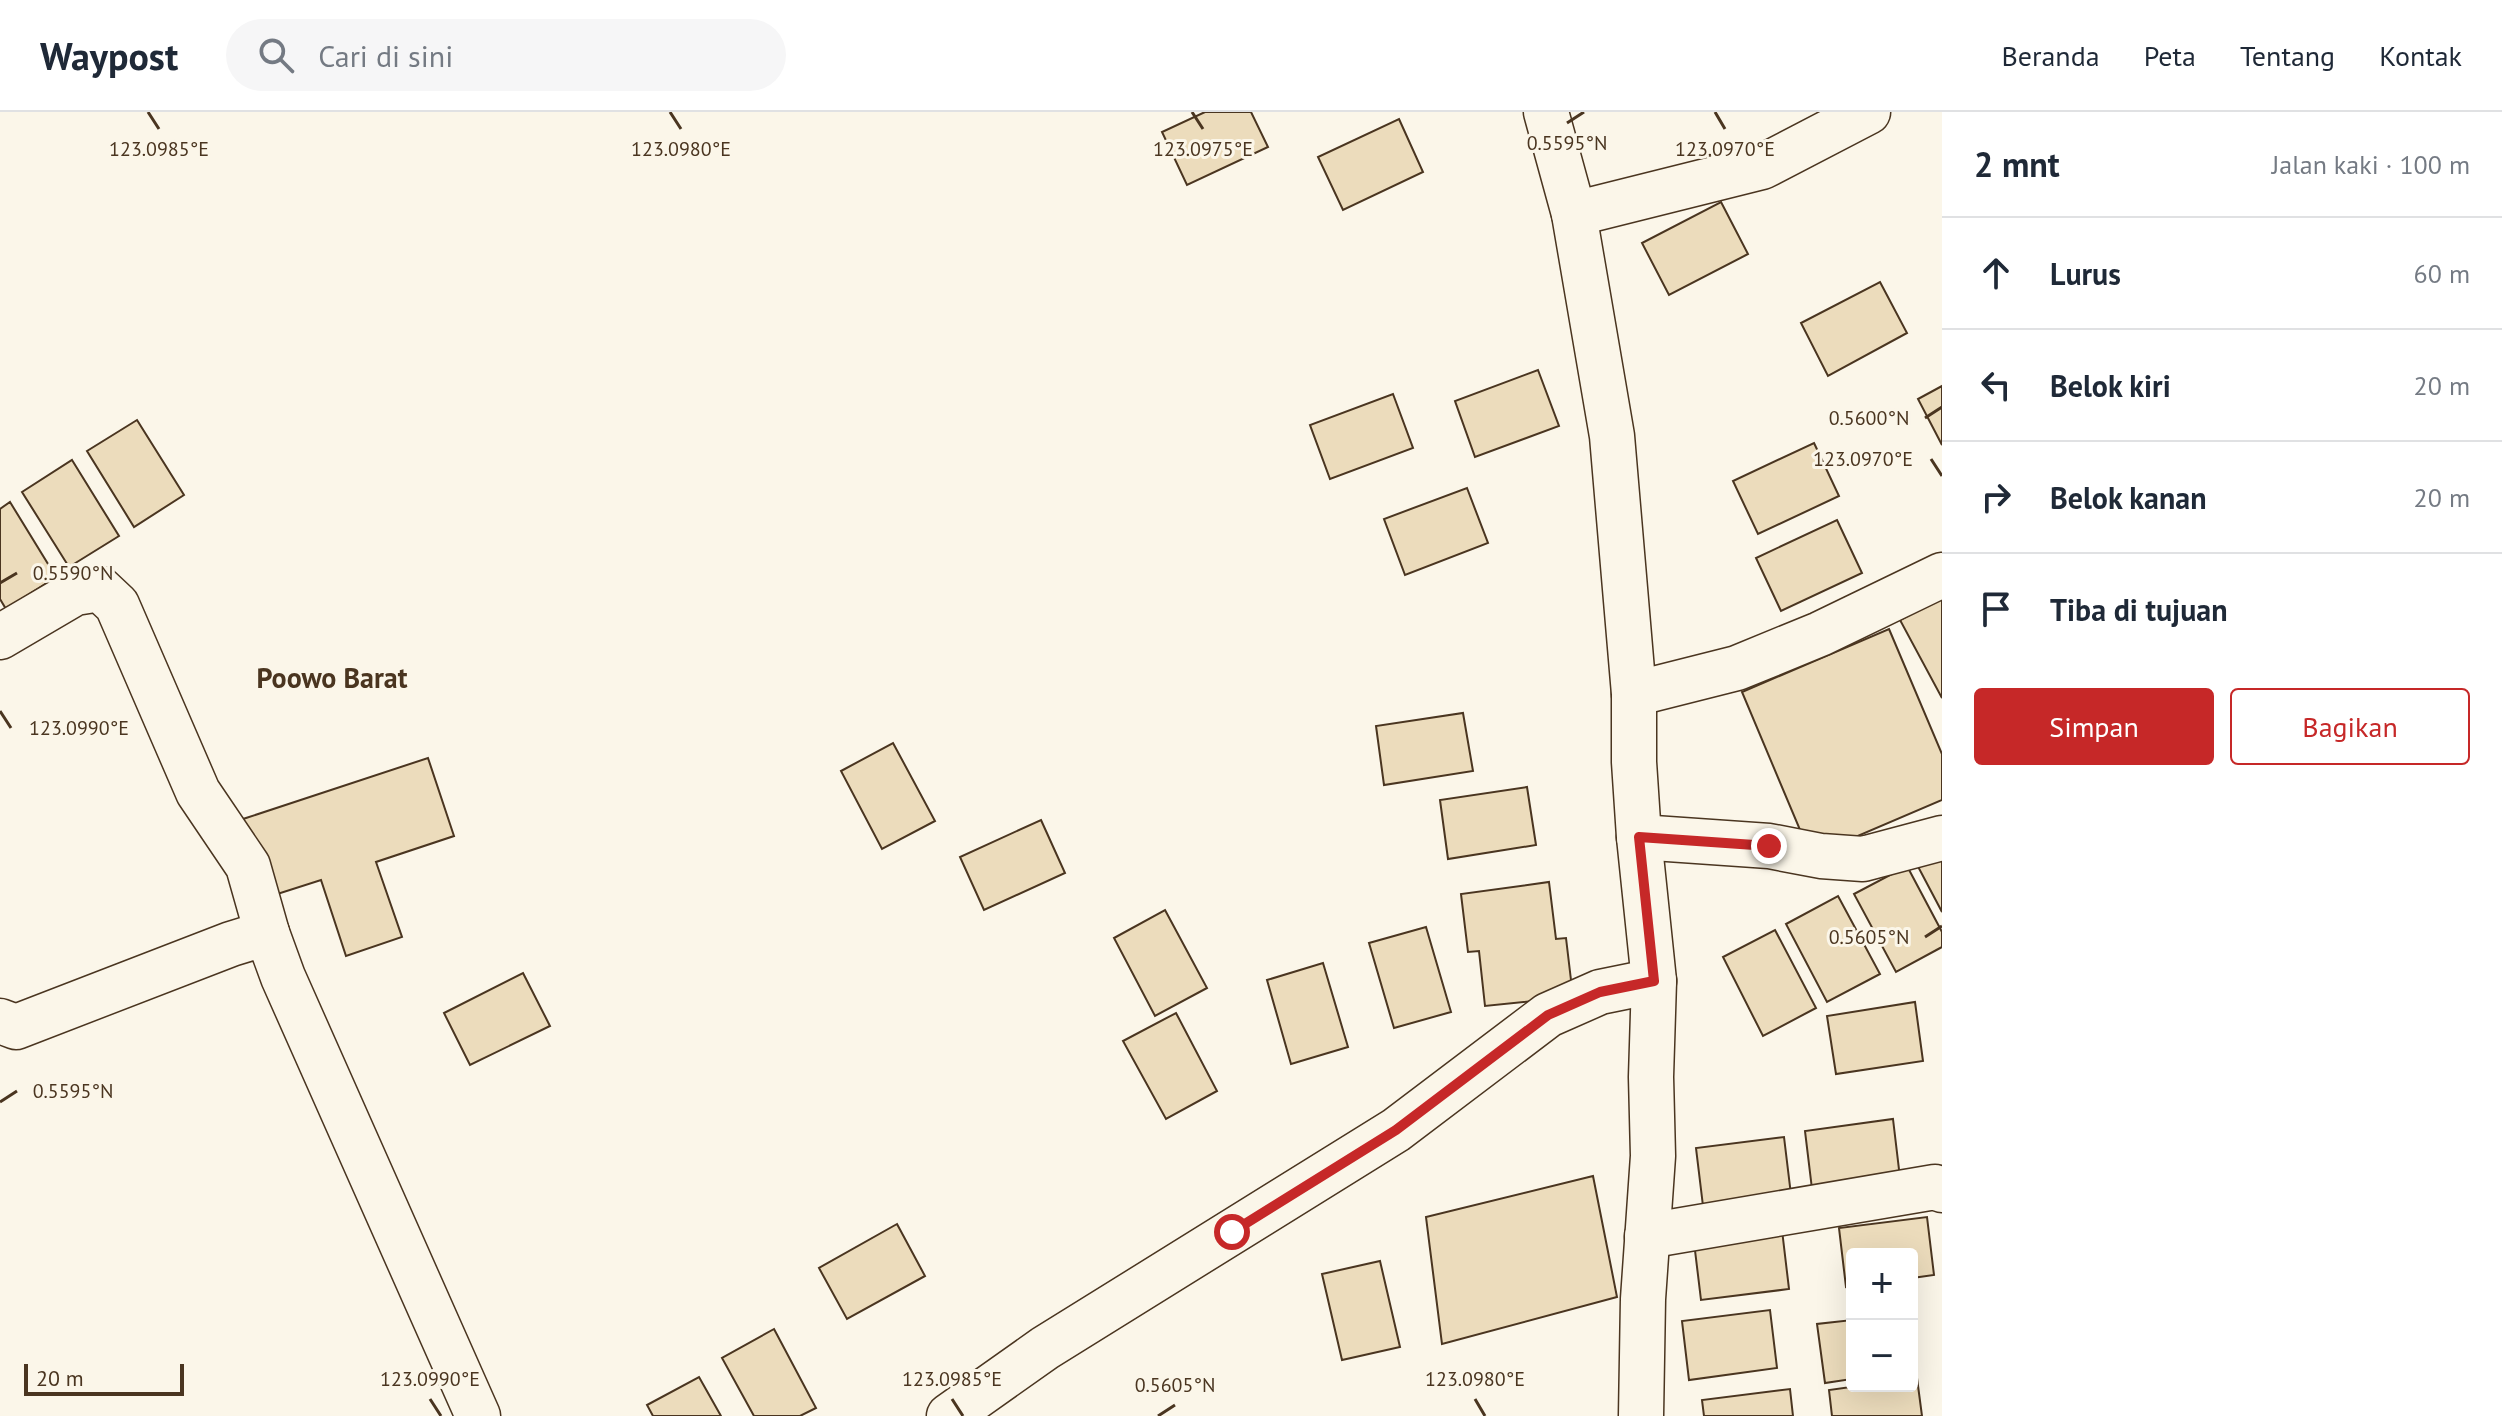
<!DOCTYPE html>
<html lang="id">
<head>
<meta charset="utf-8">
<style>
  body { margin:0; font-family:"PT Sans",sans-serif; background:#f6f6f7; color:#1f2937 }
  .controls { position:absolute; right:24px; bottom:24px; display:grid; overflow:hidden; border-radius:8px; box-shadow:0 8px 32px #0002 }
  .controls button { width:72px; height:72px; display:grid; place-items:center; padding:0; border:0; border-bottom:2px solid #e0e1e3; background:#fff; color:#1f2937; font:40px sans-serif }
  .scale { position:absolute; left:24px; bottom:20px; width:160px; box-sizing:border-box; padding-left:8px; border:4px solid #4a3520; border-top:0; font-size:22px; line-height:28px; white-space:nowrap; color:#4a3520; -webkit-text-stroke:6px #fbf6e9; paint-order:stroke }
  .stop { position:absolute; width:24px; height:24px; margin:-18px; border:6px solid #c62828; border-radius:50%; background:#fff }
  .stop.end { background:#c62828; border-color:#fff; box-shadow:0 2px 8px #0008 }
  .list { margin:0; padding:0; list-style:none }
  h2 { display:flex; justify-content:space-between; align-items:center; height:104px; margin:0; padding:0 32px; font-size:34px }
  h2 small { font-size:26px; font-weight:400; color:#747a83 }
  .list li { display:grid; grid-template-columns:52px 1fr auto; gap:24px; align-items:center; box-sizing:border-box; height:112px; padding:0 32px; border-top:2px solid #e0e1e3 }
  .list b { display:block; font-size:30px; white-space:nowrap }
  .list em { font-size:26px; font-style:normal; color:#747a83 }
  .actions { display:flex; gap:16px; padding:24px 32px }
  .actions a { flex:1; padding:18px 0; border:2px solid #c62828; border-radius:8px; text-align:center; font-size:28px; color:#c62828 }
  .actions .main { background:#c62828; color:#fff }
  .icon { flex:none; width:44px; height:44px; fill:none; stroke:currentColor; stroke-width:2; stroke-linecap:round; stroke-linejoin:round }
  .map { position:relative; flex:none; width:1942px; height:1304px; overflow:hidden }
  header { display:flex; align-items:center; gap:48px; box-sizing:border-box; height:112px; padding:0 40px; background:#fff; border-bottom:2px solid #e0e1e3 }
  header strong { font-size:38px }
  nav { display:flex; gap:44px; margin-inline-start:auto; font-size:28px }
  .search { width:560px; height:72px; background:#f6f6f7; display:flex; align-items:center; gap:20px; box-sizing:border-box; padding:0 28px; border-radius:44px; color:#747a83; font-size:30px }
  main { display:flex }
  aside { flex:1; background:#fff }
  .map>svg:first-child { display:block }
  .building { fill:#ecdcbc; stroke:#4a3520; stroke-width:2 }
  .lines { fill:none; stroke-linecap:round; stroke-linejoin:round }
  .minor-casing { stroke:#4a3520; stroke-width:47 }
  .major-casing { stroke:#4a3520; stroke-width:47 }
  .minor { stroke:#fbf6e9; stroke-width:44 }
  .major { stroke:#fbf6e9; stroke-width:44 }
  .route { stroke:#c62828; stroke-width:10 }
  .ticks { fill:none; stroke:#4a3520; stroke-width:3 }
  .labels { text-anchor:middle; dominant-baseline:central; stroke-width:6; stroke-linejoin:round; paint-order:stroke }
  .quarter-label { font-size:28px; font-weight:bold; fill:#4a3520; stroke:#fbf6e9 }
  .ticks-label { font-size:20px; text-anchor:middle; fill:#4a3520; stroke:#fbf6e9; stroke-width:6; stroke-linejoin:round; paint-order:stroke }
</style>
</head>
<body>
<header>
<strong>Waypost</strong>
<div class="search"><svg class="icon" aria-label="search" viewBox="0 0 24 24"><circle cx="10" cy="10" r="6"/><path d="M15 15l6 6"/></svg>Cari di sini</div>
<nav><a>Beranda</a><a>Peta</a><a>Tentang</a><a>Kontak</a></nav>
</header>
<main>
<div class="map">
<svg width="1942" height="1304" viewBox="0 0 1942 1304">
  <rect width="100%" height="100%" fill="#fbf6e9"/>
  <g class="building">
    <path d="M1205,0H1251L1268,35L1187,73L1162,20Z"/>
    <path d="M1399,7L1423,60L1343,98L1318,45Z"/>
    <path d="M1721,90L1748,142L1669,183L1642,131Z"/>
    <path d="M1880,170L1907,221L1828,264L1801,211Z"/>
    <path d="M1538,258L1559,314L1475,345L1455,289Z"/>
    <path d="M1942,274V333L1918,287Z"/>
    <path d="M1393,282L1413,336L1330,367L1310,313Z"/>
    <path d="M137,308L184,383L134,415L87,339Z"/>
    <path d="M1814,331L1839,384L1758,422L1733,369Z"/>
    <path d="M72,348L119,424L69,455L22,380Z"/>
    <path d="M1467,376L1488,431L1405,463L1384,407Z"/>
    <path d="M10,390L56,465L6,497L0,487V397Z"/>
    <path d="M1837,408L1862,461L1781,499L1756,446Z"/>
    <path d="M1942,485V586L1900,508Z"/>
    <path d="M1889,517L1942,642V688L1811,744L1742,580Z"/>
    <path d="M1463,601L1473,659L1384,673L1376,614Z"/>
    <path d="M893,631L935,709L882,737L841,659Z"/>
    <path d="M428,646L454,724L376,750L402,825L346,844L321,768L268,785L243,707Z"/>
    <path d="M1527,675L1536,733L1448,747L1440,688Z"/>
    <path d="M1041,708L1065,761L984,798L960,745Z"/>
    <path d="M1942,733V800L1914,747Z"/>
    <path d="M1907,754L1942,820V835L1896,860L1854,782Z"/>
    <path d="M1549,770L1556,827L1566,826L1573,885L1485,894L1479,839L1468,840L1461,782Z"/>
    <path d="M1838,784L1880,862L1827,890L1786,812Z"/>
    <path d="M1165,798L1207,876L1155,904L1114,826Z"/>
    <path d="M1426,815L1451,900L1394,916L1369,831Z"/>
    <path d="M1775,818L1816,896L1763,924L1723,845Z"/>
    <path d="M1323,851L1348,935L1291,952L1267,868Z"/>
    <path d="M523,861L550,914L470,953L444,901Z"/>
    <path d="M1915,890L1923,949L1836,962L1827,904Z"/>
    <path d="M1176,901L1217,979L1166,1007L1123,929Z"/>
    <path d="M1893,1007L1900,1066L1812,1077L1805,1019Z"/>
    <path d="M1784,1025L1791,1083L1703,1094L1696,1036Z"/>
    <path d="M1593,1064L1617,1185L1442,1232L1426,1105Z"/>
    <path d="M1927,1105L1934,1163L1912,1166V1142H1852V1174L1846,1175L1839,1116Z"/>
    <path d="M897,1112L925,1164L847,1207L819,1156Z"/>
    <path d="M1782,1118L1789,1177L1701,1188L1694,1130Z"/>
    <path d="M1380,1149L1400,1235L1342,1248L1322,1162Z"/>
    <path d="M1770,1198L1777,1256L1689,1268L1682,1209Z"/>
    <path d="M1852,1208V1267L1825,1271L1817,1212Z"/>
    <path d="M774,1217L816,1296L800,1304H754L722,1246Z"/>
    <path d="M699,1265L721,1304H653L647,1293Z"/>
    <path d="M1917,1266L1922,1304H1832L1829,1278L1858,1274H1912V1267Z"/>
    <path d="M1790,1277L1793,1304H1704L1702,1288Z"/>
  </g>
  <g class="lines">
    <defs>
      <g id="minor">
        <path d="M1574,102L1762,55L1868,0"/>
        <path d="M0,525L75,481L100,477L117,493L198,680L248,754L267,821"/>
        <path d="M1634,582L1737,556L1820,522L1942,463"/>
        <path d="M1639,725L1769,734L1821,744L1863,747L1942,726"/>
        <path d="M0,909L16,915L231,832L267,821L283,865L478,1304"/>
        <path d="M1647,1124L1935,1075L1942,1078"/>
        <path d="M949,1304L1045,1236L1396,1018L1548,903L1600,880L1654,869"/>
      </g>
      <path id="major" d="M1546,0L1574,102L1612,324L1634,582V650L1639,725L1654,869L1651,965L1653,1044L1643,1187L1641,1304"/>
    </defs>
    <use href="#minor" class="minor-casing"/>
    <use href="#major" class="major-casing"/>
    <use href="#minor" class="minor"/>
    <use href="#major" class="major"/>
  </g>
  <g class="lines">
    <path class="route" d="M1232,1120L1396,1018L1548,903L1600,880L1654,869L1639,725L1769,734"/>
  </g>
  <path class="ticks" d="M148,0L159,17M670,0L681,17M1192,0L1203,17M1715,0L1725,17M1567,11L1584,0M1925,306L1942,295M1931,347L1942,364M0,471L17,461M0,599L11,616M1925,825L1942,814M0,990L17,979M430,1287L441,1304M952,1287L963,1304M1475,1287L1485,1304M1158,1304L1175,1293"/>
  <g class="labels">
    <g class="quarter-label">
      <text x="332" y="565">Poowo Barat</text>
    </g>
  </g>
  <g class="ticks-label">
    <text x="1567" y="38">0.5595°N</text>
    <text x="159" y="44">123.0985°E</text>
    <text x="681" y="44">123.0980°E</text>
    <text x="1203" y="44">123.0975°E</text>
    <text x="1725" y="44">123.0970°E</text>
    <text x="1869" y="313">0.5600°N</text>
    <text x="1863" y="354">123.0970°E</text>
    <text x="73" y="468">0.5590°N</text>
    <text x="79" y="623">123.0990°E</text>
    <text x="1869" y="832">0.5605°N</text>
    <text x="73" y="986">0.5595°N</text>
    <text x="430" y="1274">123.0990°E</text>
    <text x="952" y="1274">123.0985°E</text>
    <text x="1475" y="1274">123.0980°E</text>
    <text x="1175" y="1280">0.5605°N</text>
  </g>
</svg>
<div class="controls">
<button>+</button>
<button>−</button>
</div>
<div class="scale">20 m</div>
<div class="stop" style="left:1232px;top:1120px"></div>
<div class="stop end" style="left:1769px;top:734px"></div>
</div>
<aside>
<h2>2 mnt<small>Jalan kaki · 100 m</small></h2>
<ul class="list">
<li><svg class="icon" aria-label="ahead" viewBox="0 0 24 24"><path d="M12 20V5M6 11l6-6 6 6"/></svg><div><b>Lurus</b></div><em>60 m</em></li>
<li><svg class="icon" aria-label="left" viewBox="0 0 24 24"><path d="M17 20v-9H6M10 6l-5 5 5 5"/></svg><div><b>Belok kiri</b></div><em>20 m</em></li>
<li><svg class="icon" aria-label="right" viewBox="0 0 24 24"><path d="M7 20v-9h11M14 6l5 5-5 5"/></svg><div><b>Belok kanan</b></div><em>20 m</em></li>
<li><svg class="icon" aria-label="arrive" viewBox="0 0 24 24"><path d="M6 21V4h12l-3 4 3 4H6"/></svg><div><b>Tiba di tujuan</b></div></li>
</ul>
<div class="actions"><a class="main">Simpan</a><a>Bagikan</a></div>
</aside>
</main>
</body>
</html>
